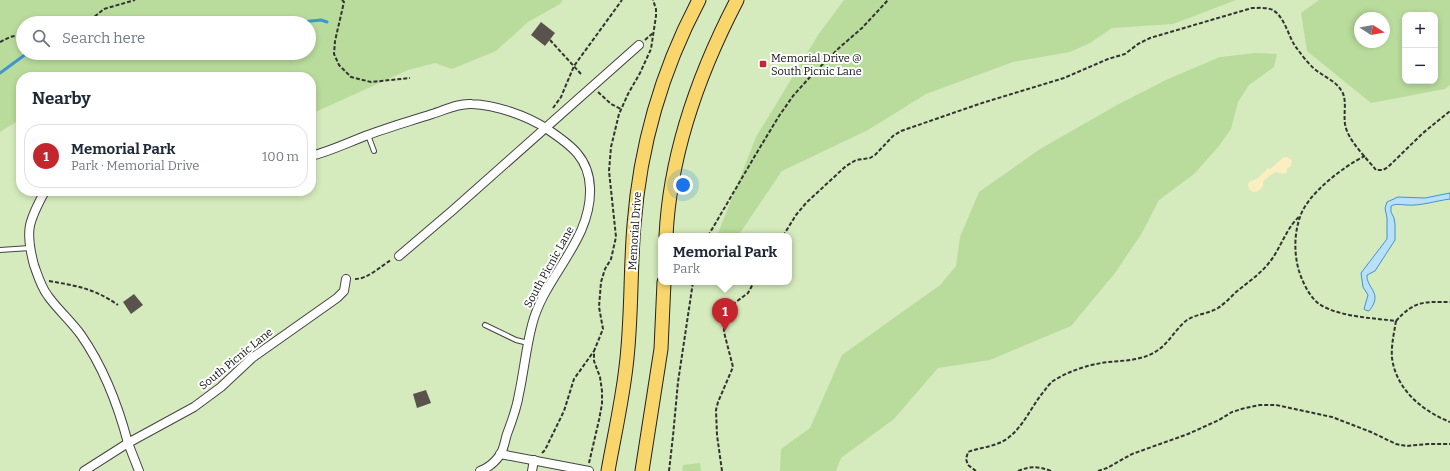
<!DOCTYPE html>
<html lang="en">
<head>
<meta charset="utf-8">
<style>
  body { margin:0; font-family:Bitter,serif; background:#f2f2f3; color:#1f2937 }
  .controls { position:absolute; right:12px; top:12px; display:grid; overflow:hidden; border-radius:8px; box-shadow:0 2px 6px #0003 }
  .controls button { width:36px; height:36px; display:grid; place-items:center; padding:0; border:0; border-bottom:1px solid #e0e1e3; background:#fff; color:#1f2937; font:20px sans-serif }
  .compass { position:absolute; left:1354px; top:12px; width:36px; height:36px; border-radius:50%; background:#fff; box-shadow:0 2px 6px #0003; rotate:101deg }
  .you { position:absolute; left:683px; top:185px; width:14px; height:14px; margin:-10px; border:3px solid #fff; border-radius:50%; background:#1a73e8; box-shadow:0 0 0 6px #1a73e833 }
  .badge { display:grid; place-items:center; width:26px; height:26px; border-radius:50%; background:#c4262e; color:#fff; font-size:13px; font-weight:700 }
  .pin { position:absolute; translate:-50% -33px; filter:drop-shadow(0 1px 2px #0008) }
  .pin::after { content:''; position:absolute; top:21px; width:14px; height:12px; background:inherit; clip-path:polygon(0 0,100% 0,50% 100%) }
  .popup { position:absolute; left:658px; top:233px; width:134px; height:52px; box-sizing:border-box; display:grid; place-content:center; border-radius:8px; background:#fff; filter:drop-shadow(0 1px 3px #0005); font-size:13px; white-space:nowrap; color:#747a83 }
  .popup b { font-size:15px; color:#1f2937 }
  .popup::after { content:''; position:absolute; left:50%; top:100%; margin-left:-8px; border:8px solid transparent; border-top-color:#fff }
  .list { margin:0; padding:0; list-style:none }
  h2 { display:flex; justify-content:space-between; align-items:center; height:52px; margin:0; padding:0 16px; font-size:17px }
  h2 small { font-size:13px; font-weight:400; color:#747a83 }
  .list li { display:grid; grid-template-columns:26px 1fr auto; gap:12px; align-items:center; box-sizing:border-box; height:64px; margin:0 8px 8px; padding:0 8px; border:1px solid #e0e1e3; border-radius:16px }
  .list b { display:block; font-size:15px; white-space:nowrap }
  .list p { margin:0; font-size:13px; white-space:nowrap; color:#747a83 }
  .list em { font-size:13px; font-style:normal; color:#747a83 }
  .icon { flex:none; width:22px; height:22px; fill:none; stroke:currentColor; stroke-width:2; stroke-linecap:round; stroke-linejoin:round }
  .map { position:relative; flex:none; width:1450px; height:471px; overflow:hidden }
  .search { position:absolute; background:#fff; box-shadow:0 2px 6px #0003; left:16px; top:16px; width:300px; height:44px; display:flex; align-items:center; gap:10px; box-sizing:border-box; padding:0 14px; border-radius:22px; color:#747a83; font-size:15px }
  .panel { position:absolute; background:#fff; box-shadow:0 2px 6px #0003; left:16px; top:72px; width:300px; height:124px; border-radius:16px }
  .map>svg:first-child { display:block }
  .green { fill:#d5ebbd; fill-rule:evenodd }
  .forest { fill:#b9dc9c; fill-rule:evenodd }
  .sand { fill:#fbeec1 }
  .water { fill:#b9e0f7; stroke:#3f96cf }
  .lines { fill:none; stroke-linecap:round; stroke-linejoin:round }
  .stream { stroke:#3f96cf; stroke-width:3 }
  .building { fill:#5a524d }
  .lane-casing { stroke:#444; stroke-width:6 }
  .street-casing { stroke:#444; stroke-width:10 }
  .primary-casing { stroke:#222; stroke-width:15 }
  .path { stroke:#333; stroke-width:2; stroke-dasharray:4 2; stroke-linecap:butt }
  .lane { stroke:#fff; stroke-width:4 }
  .street { stroke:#fff; stroke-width:8 }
  .primary { stroke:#f9d66b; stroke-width:13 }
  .poi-dot { fill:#c4262e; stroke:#fff; stroke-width:1.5 }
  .labels { text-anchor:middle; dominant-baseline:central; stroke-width:4; stroke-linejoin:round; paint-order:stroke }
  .poi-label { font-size:11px; fill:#111; stroke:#fff; text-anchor:start }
  .street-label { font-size:11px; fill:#111; stroke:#fff }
</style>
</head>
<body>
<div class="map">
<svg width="1450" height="471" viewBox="0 0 1450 471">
  <rect width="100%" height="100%" fill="#fffdf5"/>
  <path class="green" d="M0,0H1450V471H0ZM1405,15H1435V81H1405ZM1360,18H1384V42H1360ZM23,23H309V53H23ZM21,77H311V191H21ZM661,236H789V282H661Z"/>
  <g class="forest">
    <path d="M0,0H563L560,4L528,22L496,51L452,69L435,63L408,70L311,114V77H21V119L0,132ZM23,23H309V53H23Z"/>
    <path d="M844,0H1236L1173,24L1112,28L1090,43L1070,52L1013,62L926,94L868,130L782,171L738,236H717L756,137L818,35Z"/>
    <path d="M1319,0H1450V85L1445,89L1371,103L1307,51L1301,13ZM1405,15H1435V81H1405ZM1360,18H1384V42H1360Z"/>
    <path d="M1255,53L1277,54L1274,67L1249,85L1238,102L1231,129L1219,146L1194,174L1159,200L1142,233L1115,273L1071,326L990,360L938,368L894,419L841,458L836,471H780L781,449L810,428L842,355L940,285L956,266L960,237L979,192L1040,149L1117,105L1168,79L1220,57Z"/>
    <path d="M700,463L701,471H682L683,465Z"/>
  </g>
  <path class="sand" d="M1284,157H1287L1292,160L1291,166L1287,169V172L1284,174L1275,172L1263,181V186C1259,192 1254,194 1249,189L1248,185L1249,182L1258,178L1268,168L1270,169Z"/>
  <path class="water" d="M1450,193V199C1435,201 1421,206 1407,205C1401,205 1397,203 1391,206V212L1394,218L1395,224V240L1375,271L1367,275C1366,288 1384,293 1369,311L1365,310L1364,309L1368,295L1363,287L1361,273L1387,239V218L1385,208L1387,202L1398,197L1425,198Z"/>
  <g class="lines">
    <g class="stream">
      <path d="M292,23L321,20L327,22"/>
      <path d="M0,73L26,54L41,53"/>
    </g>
  </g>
  <g class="building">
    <path d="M541,22L555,33L545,46L531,35Z"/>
    <path d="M134,294L143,305L131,314L123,302Z"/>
    <path d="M426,390L431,403L417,408L413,394Z"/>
  </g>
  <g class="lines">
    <defs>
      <g id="lane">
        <path d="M368,135L374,151"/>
        <path d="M0,250L30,248"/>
        <path d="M485,325L516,340L528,343"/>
      </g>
      <g id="street">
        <path d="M311,156C331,151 349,142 368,135C389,127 411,121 432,114C445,110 458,103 472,104C496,105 528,116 547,129C571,145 589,158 590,188C592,241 544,276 532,325C526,348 524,371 519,394C517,407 512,421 507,434C505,440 504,449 500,455C495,462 488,468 480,471"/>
        <path d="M45,191C28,222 25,231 34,265C38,276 41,287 48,296C58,310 71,321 81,335C104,368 118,405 128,443L84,471"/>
        <path d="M399,256L453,210L639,45"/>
        <path d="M500,454L589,471"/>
        <path d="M139,471L128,443L194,407L221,387L252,358L337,298L344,291L346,279"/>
        <path d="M532,471L534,460"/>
      </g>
      <g id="primary">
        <path d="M666,236C670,153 699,73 737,0"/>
        <path d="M608,471C614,437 622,402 626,367C632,320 630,272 634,225C640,146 662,70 699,0"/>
        <path d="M642,471L661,349L664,282"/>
      </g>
    </defs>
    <use href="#lane" class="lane-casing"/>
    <use href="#street" class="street-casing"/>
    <use href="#primary" class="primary-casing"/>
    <g class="path">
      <path d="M342,0L344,2L335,41L334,54L339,65L351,77L371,82L410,78"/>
      <path d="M78,23L93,18L104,9L135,0"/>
      <path d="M550,40L581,74"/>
      <path d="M645,40L653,33"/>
      <path d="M0,42L10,37L23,34"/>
      <path d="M598,92L611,104L621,109"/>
      <path d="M553,108L561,97L574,66L622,0"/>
      <path d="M1365,156C1344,166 1307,194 1300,217C1294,234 1294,254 1299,271C1303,283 1309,296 1319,304C1339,317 1373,318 1396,321C1415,300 1424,302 1450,302"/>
      <path d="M708,236L756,154L779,116L793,96L810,77L839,48L862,28L888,0"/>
      <path d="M783,236L796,215L806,203L846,166L856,160L870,158L875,155L893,136L901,131L982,103L1064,78L1108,59L1125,54L1138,44L1150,38L1252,8C1259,8 1266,7 1273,10C1285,18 1288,35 1295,46C1302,55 1310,67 1320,73C1327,78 1336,82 1341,90C1349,101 1341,118 1347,131C1352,144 1367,159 1376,170H1383L1388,167L1423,133L1450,111"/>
      <path d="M355,279C368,279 381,266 391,260"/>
      <path d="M49,281C77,286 93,288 118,305"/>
      <path d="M1396,321C1394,333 1391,346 1392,358C1396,389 1422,411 1450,422"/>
      <path d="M542,453L545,450L564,411L574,379L594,351"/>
      <path d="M589,463L599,420L602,404V391L600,377L594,361V351L603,329L599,307L601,282L605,269L611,259L616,237L609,171L611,147L619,114L628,94L640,73L651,49L656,16V9L653,0"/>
      <path d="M669,471L673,436L678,382L693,282"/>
      <path d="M722,471L717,435L716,410L718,402L733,367L724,332V321L728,308L748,293L754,282"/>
      <path d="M976,471L968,465L966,459L968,452C981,447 996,447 1008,438C1024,426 1032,405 1045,390C1047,387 1050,383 1053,381C1067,372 1085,366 1101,363C1120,360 1138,362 1155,352C1168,345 1175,329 1187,320C1196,314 1208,314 1218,308C1224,304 1230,298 1236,292C1247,283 1259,275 1268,264C1281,249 1285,229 1300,216"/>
      <path d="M1018,471C1030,466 1038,466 1051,471"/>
      <path d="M1098,471L1107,468L1132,454L1188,434L1219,420L1232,412L1245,408L1260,405H1276L1332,417L1371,432L1396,444L1406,446L1428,444H1450"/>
    </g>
    <use href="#lane" class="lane"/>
    <use href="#street" class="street"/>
    <use href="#primary" class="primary"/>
  </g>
  <rect class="poi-dot" x="759" y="60" width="8" height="8" rx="2"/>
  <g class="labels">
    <g class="poi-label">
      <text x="771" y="58">Memorial Drive @<tspan x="771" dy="13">South Picnic Lane</tspan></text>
    </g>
    <g class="street-label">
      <text transform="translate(635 231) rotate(-86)">Memorial Drive</text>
      <text transform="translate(549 267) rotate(-61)">South Picnic Lane</text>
      <text transform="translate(236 359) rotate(-39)">South Picnic Lane</text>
    </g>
  </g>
</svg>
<div class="controls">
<button>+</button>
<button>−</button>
</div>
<svg class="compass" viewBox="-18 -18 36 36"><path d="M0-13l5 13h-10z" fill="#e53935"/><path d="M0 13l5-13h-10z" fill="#747a83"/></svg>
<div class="you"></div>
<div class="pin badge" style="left:725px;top:331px">1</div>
<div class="popup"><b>Memorial Park</b>Park</div>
<div class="search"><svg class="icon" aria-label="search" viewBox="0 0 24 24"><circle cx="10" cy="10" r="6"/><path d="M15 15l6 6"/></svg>Search here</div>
<section class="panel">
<h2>Nearby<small></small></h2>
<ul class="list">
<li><span class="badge">1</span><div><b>Memorial Park</b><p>Park · Memorial Drive</p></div><em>100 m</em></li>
</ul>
</section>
</div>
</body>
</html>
